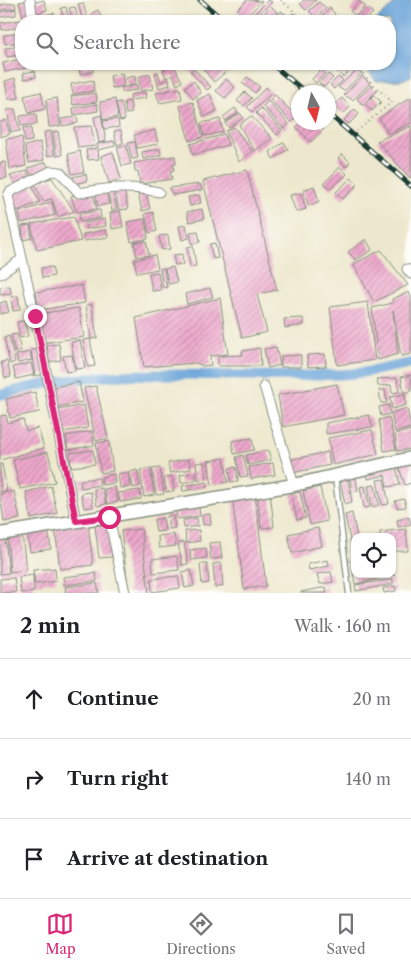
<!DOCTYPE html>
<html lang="en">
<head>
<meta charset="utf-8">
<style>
  body { margin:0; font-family:"Libre Caslon Text",serif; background:#f2f2f2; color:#202124 }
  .controls { position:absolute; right:15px; bottom:15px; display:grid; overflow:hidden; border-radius:10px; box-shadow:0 1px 4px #0004 }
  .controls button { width:45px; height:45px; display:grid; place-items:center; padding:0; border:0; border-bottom:1px solid #e0e0e0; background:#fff; color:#202124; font:25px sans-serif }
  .compass { position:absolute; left:291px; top:85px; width:45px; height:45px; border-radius:50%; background:#fff; box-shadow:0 1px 4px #0004; rotate:172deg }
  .stop { position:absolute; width:15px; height:15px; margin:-11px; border:4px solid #db2777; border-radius:50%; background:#fff }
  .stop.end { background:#db2777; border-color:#fff; box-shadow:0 1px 5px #0008 }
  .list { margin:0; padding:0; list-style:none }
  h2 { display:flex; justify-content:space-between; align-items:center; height:65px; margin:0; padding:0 20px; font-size:21px }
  h2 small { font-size:16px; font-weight:400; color:#757577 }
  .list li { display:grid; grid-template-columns:32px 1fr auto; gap:15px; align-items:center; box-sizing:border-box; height:80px; padding:0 20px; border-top:1px solid #e0e0e0 }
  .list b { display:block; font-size:19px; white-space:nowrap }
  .list em { font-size:16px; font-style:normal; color:#757577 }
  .icon { flex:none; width:28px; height:28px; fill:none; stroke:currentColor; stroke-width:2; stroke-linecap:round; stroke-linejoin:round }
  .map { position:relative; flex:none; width:411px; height:593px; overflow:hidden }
  .search { position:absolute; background:#fff; box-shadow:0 1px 4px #0004; left:15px; right:15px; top:15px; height:55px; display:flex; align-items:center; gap:12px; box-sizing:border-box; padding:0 18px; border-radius:20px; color:#757577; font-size:19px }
  .sheet { height:305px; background:#fff }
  nav { display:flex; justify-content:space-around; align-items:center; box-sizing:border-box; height:70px; border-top:1px solid #e0e0e0; background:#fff; font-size:14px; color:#757577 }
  nav a { display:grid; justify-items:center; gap:2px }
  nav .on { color:#db2777 }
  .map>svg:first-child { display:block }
  .water { fill:#68a2d8; stroke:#447086 }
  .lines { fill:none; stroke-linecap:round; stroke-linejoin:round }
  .canal { stroke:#68a2d8; stroke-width:10 }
  .building { fill:url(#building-hatch) }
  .lane-casing { stroke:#869280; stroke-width:7 }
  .street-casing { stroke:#869280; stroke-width:11 }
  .secondary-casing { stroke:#869280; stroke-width:15 }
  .path { stroke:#869280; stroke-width:2; stroke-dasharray:1 4; stroke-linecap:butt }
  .lane { stroke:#fff; stroke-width:4.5 }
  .street { stroke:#fff; stroke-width:9 }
  .secondary { stroke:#fff; stroke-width:12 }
  .rail-casing { stroke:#1f3d34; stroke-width:5 }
  .rail { stroke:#fdfcf7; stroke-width:3; stroke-dasharray:9; stroke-linecap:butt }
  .route { stroke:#db2777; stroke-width:6 }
</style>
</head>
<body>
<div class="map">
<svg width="411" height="593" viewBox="0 0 411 593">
  <defs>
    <pattern id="building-hatch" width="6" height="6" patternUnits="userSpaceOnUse" patternTransform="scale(1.25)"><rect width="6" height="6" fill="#eea8cc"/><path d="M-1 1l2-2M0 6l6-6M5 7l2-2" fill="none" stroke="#c08aa6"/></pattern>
  </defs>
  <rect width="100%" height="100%" fill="#fdfcf7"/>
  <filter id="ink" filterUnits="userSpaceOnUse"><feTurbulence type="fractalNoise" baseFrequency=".02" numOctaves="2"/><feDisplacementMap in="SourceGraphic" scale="10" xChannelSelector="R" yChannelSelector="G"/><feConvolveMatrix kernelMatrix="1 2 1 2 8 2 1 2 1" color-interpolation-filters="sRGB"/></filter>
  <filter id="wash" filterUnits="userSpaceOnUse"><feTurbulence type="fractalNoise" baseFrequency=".0096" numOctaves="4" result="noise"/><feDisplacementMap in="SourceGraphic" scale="20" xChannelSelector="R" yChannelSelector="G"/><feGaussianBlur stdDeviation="1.12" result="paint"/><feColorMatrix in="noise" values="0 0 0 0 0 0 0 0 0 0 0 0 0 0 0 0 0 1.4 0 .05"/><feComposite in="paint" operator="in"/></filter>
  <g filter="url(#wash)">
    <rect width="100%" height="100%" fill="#ede8cd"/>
    <path class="water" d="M399,0H411V76L402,80L376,81L363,64H390V21H375Z"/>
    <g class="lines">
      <path class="canal" d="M0,395C113,360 232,382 347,374C368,373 390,367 411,363"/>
    </g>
    <g id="blocks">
      <g class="building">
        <path d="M44,0L47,10L35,14L32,3Z"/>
        <path d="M247,0L262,1L245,18L237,10Z"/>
        <path d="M268,0L272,2L252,21H249L248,20Z"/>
        <path d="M304,0H316L306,10L300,4Z"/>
        <path d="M25,1L30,17L24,19L19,2Z"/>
        <path d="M359,1L365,6L356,16L350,11Z"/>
        <path d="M319,2L326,8L316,18L309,11Z"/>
        <path d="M15,3L16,8L0,10V5Z"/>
        <path d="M83,3L88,21H83L78,4Z"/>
        <path d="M271,6L278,13L270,21H257Z"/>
        <path d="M66,7L69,21H63L61,8Z"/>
        <path d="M75,7L78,21H73L69,8Z"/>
        <path d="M330,8L335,14L328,21H324L320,18Z"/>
        <path d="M367,8L373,13L365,21H360L357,19Z"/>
        <path d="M16,9V15L0,17V12Z"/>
        <path d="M98,10L103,21H95L92,13Z"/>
        <path d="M281,11L289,17L293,13L299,18L297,21H272Z"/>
        <path d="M54,13L55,21H36L35,17Z"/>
        <path d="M21,20V27L2,30L0,23Z"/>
        <path d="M21,33V42L5,44L4,35Z"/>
        <path d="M21,46V55L7,57L5,48Z"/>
        <path d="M21,59V64H25L26,68L5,72L3,63Z"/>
        <path d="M209,64H235L214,82L203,69Z"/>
        <path d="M319,64H335L327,72Z"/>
        <path d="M341,64H349L354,68L343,77L334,69Z"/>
        <path d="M174,65L182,82L177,85L173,75L166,78L163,70Z"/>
        <path d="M92,66L93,72L80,74L79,68Z"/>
        <path d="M194,69L211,87L207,90L190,71Z"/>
        <path d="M321,70L325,74L316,83L312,79Z"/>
        <path d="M357,70L362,73L344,91L338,87Z"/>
        <path d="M35,71L36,77L24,79L23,73Z"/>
        <path d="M158,72L161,82L169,79L170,85L159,88L155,73Z"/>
        <path d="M122,73L124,86L112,88L110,76Z"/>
        <path d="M150,74L153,89L141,91L138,77Z"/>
        <path d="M328,74L333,78L324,87L319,83Z"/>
        <path d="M135,76L136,84L128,86L126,78Z"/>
        <path d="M362,76L370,83L353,100L344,95Z"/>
        <path d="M247,77L260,87L255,93L242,83Z"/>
        <path d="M338,77L343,80L334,89L330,85Z"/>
        <path d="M15,78L19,98L8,99L5,81Z"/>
        <path d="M226,79L235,87L225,98L216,91Z"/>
        <path d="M93,80L94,91L73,94L71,84Z"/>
        <path d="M194,81L201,93L193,99L185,87Z"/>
        <path d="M137,85L138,90L122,92L121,88Z"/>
        <path d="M371,85L377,91L363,105L357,99Z"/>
        <path d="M266,87L272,93L252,112L247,107Z"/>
        <path d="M180,88L182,99L160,103L156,93Z"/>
        <path d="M41,92L45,109L29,113L24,96Z"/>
        <path d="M145,92L146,98L131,100L130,95Z"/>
        <path d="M245,92L252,98L244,106L237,101Z"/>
        <path d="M96,93L97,102L73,105L71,96Z"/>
        <path d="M210,94L217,111L204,117L197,100Z"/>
        <path d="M275,95L297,117L291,122L270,100Z"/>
        <path d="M374,95L381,102L372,111L365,104Z"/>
        <path d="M411,97V123L388,134L379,118Z"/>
        <path d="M57,98L60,126L49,127L46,100Z"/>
        <path d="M342,98L350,107L343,114L334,105Z"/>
        <path d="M115,99L118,117L103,120L100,102Z"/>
        <path d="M130,101L132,113L126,114L124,102Z"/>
        <path d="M268,101L289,124L284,129L263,106Z"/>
        <path d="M121,102L125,120L120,121L116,103Z"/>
        <path d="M193,102L203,137L189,141L180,106Z"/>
        <path d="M97,104L98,111L74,115L73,108Z"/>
        <path d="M235,108L238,113L226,121L223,117Z"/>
        <path d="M261,108L282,130L277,135L256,113Z"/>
        <path d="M15,109L20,131L11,132L7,110Z"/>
        <path d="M355,109L359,114L349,124L344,120Z"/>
        <path d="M240,113L243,118L229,128L225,123Z"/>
        <path d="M36,114L37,124L21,126L20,116Z"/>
        <path d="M101,115L106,141L99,143L94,117Z"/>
        <path d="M251,116L272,138L255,151L239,125Z"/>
        <path d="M77,117L78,123L62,126L61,119Z"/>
        <path d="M118,119L119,127L104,129L103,121Z"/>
        <path d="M220,119L223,132L204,136L201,123Z"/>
        <path d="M6,120L10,134L0,137V122Z"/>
        <path d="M301,122H318L324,129L311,142L296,127Z"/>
        <path d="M91,126L95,146L78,148L74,127Z"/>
        <path d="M411,126V177L410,178L377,141Z"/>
        <path d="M31,127L32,141L25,142L23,128Z"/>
        <path d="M234,127L252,151L239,162L226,131Z"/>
        <path d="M121,130L123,143L117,145L114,131Z"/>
        <path d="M155,130L158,144L137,148L134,135Z"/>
        <path d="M51,131L54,155L47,156L44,132Z"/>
        <path d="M58,131L62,155L56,156L53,132Z"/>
        <path d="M225,134L228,145L193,155L190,144Z"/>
        <path d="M22,137L26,166L10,169L6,139Z"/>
        <path d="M114,141L115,146L98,150L99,159L88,160L86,150L98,148L97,144Z"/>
        <path d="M40,142L44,160L29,163L25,146Z"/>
        <path d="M135,142L138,158L132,159L128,143Z"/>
        <path d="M284,142L288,149L273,159L270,152Z"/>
        <path d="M126,145L131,164L122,166L117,147Z"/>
        <path d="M160,149L161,155L143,159L142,152Z"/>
        <path d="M80,151L84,172L72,174L68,154Z"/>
        <path d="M113,152L121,179L109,183L101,156Z"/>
        <path d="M342,154L350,162L346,167L338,158Z"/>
        <path d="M175,156L176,164H173L174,170L170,171L172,179L140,184L138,171H135L134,163Z"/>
        <path d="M5,162L7,178L0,179V163Z"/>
        <path d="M46,162L49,170L31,176L28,168Z"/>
        <path d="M340,167L347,174L331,189L324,183Z"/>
        <path d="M247,170L277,290L257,294L267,332L242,338L203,181Z"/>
        <path d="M27,171L29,180L15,184L10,176Z"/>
        <path d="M86,174L87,181L74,184L73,177Z"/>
        <path d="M52,178L74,211L58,217L52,199L43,201L34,183Z"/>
        <path d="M351,178L358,184L343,199L336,192Z"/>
        <path d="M200,184L202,190L173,195L169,188Z"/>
        <path d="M32,186L40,202L17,211L13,198L18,191Z"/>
        <path d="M314,186L319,201L309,206L303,190Z"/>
        <path d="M112,189L117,209L112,211L107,190Z"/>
        <path d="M124,189L128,209L119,210L115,191Z"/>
        <path d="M106,191L109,204L98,206L95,193Z"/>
        <path d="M92,192L97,209L77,212L71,196Z"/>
        <path d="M146,192L150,209L142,211L138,194Z"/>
        <path d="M301,193L306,209L296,212L290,195Z"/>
        <path d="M199,195L201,203L190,206L188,197Z"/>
        <path d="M52,202L55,215L21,223L19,212Z"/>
        <path d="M202,209L204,219L189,222L187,212Z"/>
        <path d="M100,210L101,218L80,222L79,214Z"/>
        <path d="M120,211L123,227L112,229L110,213Z"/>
        <path d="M153,212L157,231L149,233L145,214Z"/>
        <path d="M74,217L81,241L37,250L31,224Z"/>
        <path d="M105,219L106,226L86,229L85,223Z"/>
        <path d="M145,219L148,239L131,242L127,222Z"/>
        <path d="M30,225L32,238L23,240L22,226Z"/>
        <path d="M186,225L189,238L182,240L179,226Z"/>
        <path d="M106,230L108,237L84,241L83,234Z"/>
        <path d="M198,231L200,242L192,244L190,232Z"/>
        <path d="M168,235L170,249L162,250L159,236Z"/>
        <path d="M366,239L372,250L356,260L348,252Z"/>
        <path d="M146,241L149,255L137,257L134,243Z"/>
        <path d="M215,243L218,258L213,259L210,244Z"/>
        <path d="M193,246L196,266L190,267L187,247Z"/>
        <path d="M381,250L408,285L374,302L353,264Z"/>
        <path d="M182,254L183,264L175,265L173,255Z"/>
        <path d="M155,255L158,269L137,273L134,260Z"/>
        <path d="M52,267L54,276L42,278L41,268Z"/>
        <path d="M173,267L177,282L169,284L165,269Z"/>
        <path d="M164,268L167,287L163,288L160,269Z"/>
        <path d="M158,272L161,290L152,291L149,273Z"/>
        <path d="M82,285L85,303L39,310L36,292Z"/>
        <path d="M10,286L11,294L0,295V287Z"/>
        <path d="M210,288L213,297L187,304L185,294Z"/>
        <path d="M409,292L411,297V354L401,356L393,310L398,354L378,360L372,308L393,303L392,299Z"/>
        <path d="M18,296L20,310L13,311L11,297Z"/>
        <path d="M220,298L228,354L210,356L211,365L203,366L196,363L144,367L136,318Z"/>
        <path d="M6,301L9,312L0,314V303Z"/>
        <path d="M368,302L375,360L337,365L330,307Z"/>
        <path d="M92,304L97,338L91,339L86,305Z"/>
        <path d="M79,308L84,337L41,343L37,314Z"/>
        <path d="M303,318L304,325L285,328L284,319Z"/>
        <path d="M24,321L28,336L20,338L17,322Z"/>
        <path d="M17,334L21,351L15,353L11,335Z"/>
        <path d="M9,336L15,362L10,364L4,338Z"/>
        <path d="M90,339L95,366L88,367L83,340Z"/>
        <path d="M80,340L85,368L76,369L71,342Z"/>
        <path d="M59,344L61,360L49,362L47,345Z"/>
        <path d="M276,347L280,365L268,368L264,349Z"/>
        <path d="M260,348L261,366H218V356L243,355L242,351Z"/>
        <path d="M41,349L45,374L35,376L31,350Z"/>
        <path d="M30,352L32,360L18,363L16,355Z"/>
        <path d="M325,354L326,366L308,367L307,355Z"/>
        <path d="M72,355L75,371L66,372L63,356Z"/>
        <path d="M301,355V367H281V356Z"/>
        <path d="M7,361L11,377L5,378L1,362Z"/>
        <path d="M31,363L34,375L16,379L13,367Z"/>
        <path d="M411,375V391L404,393L401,377Z"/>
        <path d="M397,378L399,392L392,393L391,385L378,386L377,379Z"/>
        <path d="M79,382L83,402L58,407L54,387Z"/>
        <path d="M337,384L344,415L283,427L278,395Z"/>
        <path d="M96,386L108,438L96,441L84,388Z"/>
        <path d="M379,390H385L387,403H381Z"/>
        <path d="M35,392L39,412L10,418L6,399Z"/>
        <path d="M405,394L406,405L392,409L390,397Z"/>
        <path d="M84,405L88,428L62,432L58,410Z"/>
        <path d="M389,405L390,414L381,416L379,407Z"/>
        <path d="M407,408L411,428L395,432L391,413Z"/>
        <path d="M6,415L8,423L23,419L26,431L38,428L44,448L0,460V416Z"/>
        <path d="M369,415L373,427L326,434V423Z"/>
        <path d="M389,417L396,449L384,451L379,420Z"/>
        <path d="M372,430L378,454L333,465L328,438Z"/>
        <path d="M411,430V449L397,451L395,434Z"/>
        <path d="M92,431L94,445L68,450L66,436Z"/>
        <path d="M252,438L254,450L234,454L232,441Z"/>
        <path d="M109,441L113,471L101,473L96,443Z"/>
        <path d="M93,450L95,464L71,467L70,453Z"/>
        <path d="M268,450L271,460L248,465L246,455Z"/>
        <path d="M48,452L55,482L20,489L13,460Z"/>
        <path d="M328,452L330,465L292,473L289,460Z"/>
        <path d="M243,455L248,476L240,477L236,457Z"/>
        <path d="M224,458L228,482L212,485L208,461Z"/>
        <path d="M189,459L191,469L170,473L168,463Z"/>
        <path d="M411,459V483L405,485L397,462Z"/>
        <path d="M204,462L207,479L198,480L196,463Z"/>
        <path d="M273,463L275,475L251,479L249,467Z"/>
        <path d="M395,463L400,485L387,487L385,475L368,479L366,469Z"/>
        <path d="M0,464H2L7,491L0,492Z"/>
        <path d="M236,467L238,481L231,482L229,468Z"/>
        <path d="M150,468L154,495L144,497L140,470Z"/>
        <path d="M160,468L164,494L156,495L152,469Z"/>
        <path d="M137,470L140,486L133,488L130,472Z"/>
        <path d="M128,472L130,487L120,488L118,474Z"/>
        <path d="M195,473L196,480L181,483L180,475Z"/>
        <path d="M355,473L358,491L352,492L349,474Z"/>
        <path d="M114,474L115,483L102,485L101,477Z"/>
        <path d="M347,474L352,502L345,504L339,476Z"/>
        <path d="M172,476L174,491L166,492L164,478Z"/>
        <path d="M99,478L100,485L81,488L80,480Z"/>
        <path d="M384,479L389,504L382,505L377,480Z"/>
        <path d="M207,482V487L183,491L182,486Z"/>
        <path d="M375,485L379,505L372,507L368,486Z"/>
        <path d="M51,486L57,513L31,519L26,492Z"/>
        <path d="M365,486L370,507L364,508L360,487Z"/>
        <path d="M115,487L118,502L107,504L104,489Z"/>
        <path d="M320,487L327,521L310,525L303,491Z"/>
        <path d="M102,488L106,504L97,506L94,489Z"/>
        <path d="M140,490L141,499L120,502L118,493Z"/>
        <path d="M14,491L20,519L4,522L0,494Z"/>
        <path d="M270,491L274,527L261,528L257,492Z"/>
        <path d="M91,492L93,507L84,508L81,493Z"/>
        <path d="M300,492L306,518L297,520L291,494Z"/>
        <path d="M255,494L266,586L244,589L232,497Z"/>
        <path d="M404,499L406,507L397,508L395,501Z"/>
        <path d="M199,507L200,516L177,519L176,510Z"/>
        <path d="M352,513L357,537H355V555H353L345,515Z"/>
        <path d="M210,514L211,524L203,525L202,515Z"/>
        <path d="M173,515L175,528L169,529L167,516Z"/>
        <path d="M409,517L411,524L398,527L397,520Z"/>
        <path d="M163,518L165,531L156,532L154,520Z"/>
        <path d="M197,518L198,526L184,528L183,520Z"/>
        <path d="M88,523L93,565L60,569L55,527Z"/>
        <path d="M108,524L112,557L99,558L95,526Z"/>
        <path d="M318,528L322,546L292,553L288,534Z"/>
        <path d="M48,529L51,549L30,552L27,531Z"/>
        <path d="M141,529L149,593H129L121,531Z"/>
        <path d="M406,529L408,551H392V537H380V532Z"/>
        <path d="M199,530L200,541L186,543L185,531Z"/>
        <path d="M22,533L26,570L10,572L7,535Z"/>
        <path d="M174,534L176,546L159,548L158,536Z"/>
        <path d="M0,538H5L9,573L0,574Z"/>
        <path d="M184,542L188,564L182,565L178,543Z"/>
        <path d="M220,542L222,558L211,559L209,543Z"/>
        <path d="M206,548L207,558L191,560L190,550Z"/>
        <path d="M177,556L179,570L153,573L152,559Z"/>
        <path d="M328,560L329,566L309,570L308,564Z"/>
        <path d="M355,560V574L395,575L355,584L351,561Z"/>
        <path d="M221,563L223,586L215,588L213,564Z"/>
        <path d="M200,564H207L209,583L202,584Z"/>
        <path d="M55,568L56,581L35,584L33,570Z"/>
        <path d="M191,570L194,586L185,588L182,572Z"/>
        <path d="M331,572L333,582L320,584L317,574Z"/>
        <path d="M96,573L97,581L64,585L63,577Z"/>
        <path d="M33,575L34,592L21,593L19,577Z"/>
        <path d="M178,576L180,588L152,592L151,579Z"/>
        <path d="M14,578L16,592L0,593V579Z"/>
        <path d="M393,579V584L356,591L355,585Z"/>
        <path d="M97,583L99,593H66L65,587Z"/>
        <path d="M395,586L396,591L384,593L383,588Z"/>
        <path d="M326,587L327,593H301V592Z"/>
      </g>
    </g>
  </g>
  <g filter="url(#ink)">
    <use href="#blocks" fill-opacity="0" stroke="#869280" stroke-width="1"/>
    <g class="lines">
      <defs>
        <path id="lane" d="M335,476L349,593"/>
        <g id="street">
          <path d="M30,0L33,21"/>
          <path d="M407,269L411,274"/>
          <path d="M0,274L22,259"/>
          <path d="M264,386L294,485"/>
          <path d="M109,517L125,593"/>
          <path d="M76,521L35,316L8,196L10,192L51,171L60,172L79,193C107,188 130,185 159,192"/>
        </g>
        <path id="secondary" d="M0,534L294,485L411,458"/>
      </defs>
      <use href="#lane" class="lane-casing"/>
      <use href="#street" class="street-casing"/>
      <use href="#secondary" class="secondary-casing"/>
      <g class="path">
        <path d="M281,0L305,21"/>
        <path d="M352,64L392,102L357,131"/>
      </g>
      <use href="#lane" class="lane"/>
      <use href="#street" class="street"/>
      <use href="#secondary" class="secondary"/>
      <defs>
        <g id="rail">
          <path d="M200,0L224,21"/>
          <path d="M272,64L305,92"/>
          <path d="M328,113L411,186"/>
        </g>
      </defs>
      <use href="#rail" class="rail-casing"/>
      <use href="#rail" class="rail"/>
    </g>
  </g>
  <g class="lines" filter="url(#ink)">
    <path class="route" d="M35,316L76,521L109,517"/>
  </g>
</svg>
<div class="controls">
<button><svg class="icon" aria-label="locate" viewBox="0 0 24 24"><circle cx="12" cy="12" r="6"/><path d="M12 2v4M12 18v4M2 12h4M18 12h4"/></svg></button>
</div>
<svg class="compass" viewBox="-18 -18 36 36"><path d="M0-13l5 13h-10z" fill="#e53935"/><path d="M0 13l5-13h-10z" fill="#757577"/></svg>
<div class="stop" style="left:109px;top:517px"></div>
<div class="stop end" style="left:35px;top:316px"></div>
<div class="search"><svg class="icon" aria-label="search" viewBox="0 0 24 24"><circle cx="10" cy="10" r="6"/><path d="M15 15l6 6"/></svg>Search here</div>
</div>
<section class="sheet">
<h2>2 min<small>Walk · 160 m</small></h2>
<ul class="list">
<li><svg class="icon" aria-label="ahead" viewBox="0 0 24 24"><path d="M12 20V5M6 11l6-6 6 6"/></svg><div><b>Continue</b></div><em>20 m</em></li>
<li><svg class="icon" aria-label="right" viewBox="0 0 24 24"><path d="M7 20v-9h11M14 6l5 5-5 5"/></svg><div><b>Turn right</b></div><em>140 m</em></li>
<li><svg class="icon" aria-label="arrive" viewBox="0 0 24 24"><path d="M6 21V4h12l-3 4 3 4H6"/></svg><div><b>Arrive at destination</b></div></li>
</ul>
</section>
<nav>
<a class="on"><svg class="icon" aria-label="map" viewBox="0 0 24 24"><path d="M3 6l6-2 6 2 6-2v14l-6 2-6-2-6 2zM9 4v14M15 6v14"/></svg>Map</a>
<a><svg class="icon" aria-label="directions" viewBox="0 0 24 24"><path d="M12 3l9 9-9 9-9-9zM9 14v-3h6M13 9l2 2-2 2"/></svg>Directions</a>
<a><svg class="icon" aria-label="saved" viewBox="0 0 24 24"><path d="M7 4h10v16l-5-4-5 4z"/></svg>Saved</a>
</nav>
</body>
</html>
